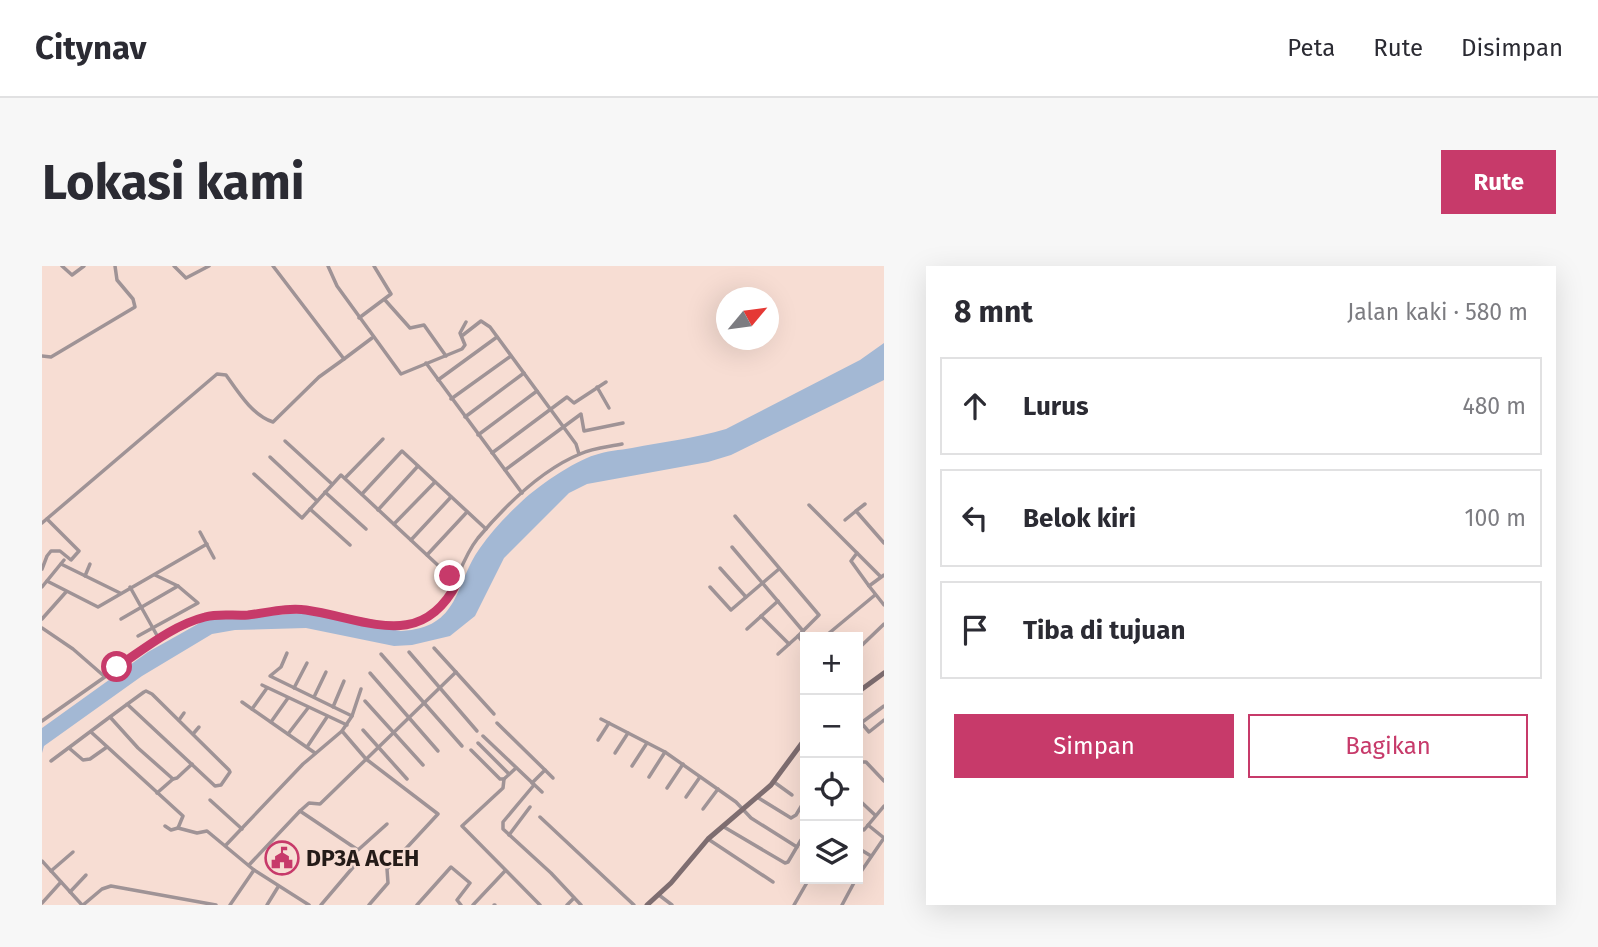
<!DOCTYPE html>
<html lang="id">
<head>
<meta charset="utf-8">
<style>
  body { margin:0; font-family:"Fira Sans",sans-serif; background:#f7f7f7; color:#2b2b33 }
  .controls { position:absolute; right:21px; bottom:21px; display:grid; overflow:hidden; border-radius:0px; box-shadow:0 7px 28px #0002 }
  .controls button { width:63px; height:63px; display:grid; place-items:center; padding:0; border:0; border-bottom:2px solid #e1e1e2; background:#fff; color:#2b2b33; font:35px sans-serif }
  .compass { position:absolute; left:674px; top:21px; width:63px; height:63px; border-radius:50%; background:#fff; box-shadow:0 7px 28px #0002; rotate:61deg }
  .stop { position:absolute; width:21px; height:21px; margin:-16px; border:5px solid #c73a6a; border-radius:50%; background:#fff }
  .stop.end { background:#c73a6a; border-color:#fff; box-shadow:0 2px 7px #0008 }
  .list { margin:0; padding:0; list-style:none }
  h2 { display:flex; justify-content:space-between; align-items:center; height:91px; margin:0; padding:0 28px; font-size:30px }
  h2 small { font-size:23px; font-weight:400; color:#7c7c81 }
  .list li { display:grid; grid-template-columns:46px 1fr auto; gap:21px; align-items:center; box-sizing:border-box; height:98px; margin:0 14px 14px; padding:0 14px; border:2px solid #e1e1e2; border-radius:0px }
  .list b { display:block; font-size:26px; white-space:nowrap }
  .list em { font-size:23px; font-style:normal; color:#7c7c81 }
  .actions { display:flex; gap:14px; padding:21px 28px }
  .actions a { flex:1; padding:16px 0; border:2px solid #c73a6a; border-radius:0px; text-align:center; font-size:24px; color:#c73a6a }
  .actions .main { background:#c73a6a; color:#fff }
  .icon { flex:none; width:38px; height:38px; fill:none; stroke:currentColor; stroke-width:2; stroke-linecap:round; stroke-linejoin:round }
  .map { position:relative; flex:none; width:842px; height:639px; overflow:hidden; border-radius:0px }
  header { display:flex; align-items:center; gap:42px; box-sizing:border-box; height:98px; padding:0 35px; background:#fff; border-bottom:2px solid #e1e1e2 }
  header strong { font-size:33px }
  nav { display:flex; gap:38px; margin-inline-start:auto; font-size:24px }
  .intro { display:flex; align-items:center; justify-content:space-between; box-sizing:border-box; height:168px; padding:0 42px }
  h1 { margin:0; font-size:49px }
  .button { padding:18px 32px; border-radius:0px; background:#c73a6a; color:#fff; font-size:24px; font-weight:700 }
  main { display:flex; gap:42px; padding:0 42px }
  aside { flex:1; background:#fff; border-radius:0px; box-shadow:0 7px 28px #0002 }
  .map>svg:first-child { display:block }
  .water { fill:#a3b8d4 }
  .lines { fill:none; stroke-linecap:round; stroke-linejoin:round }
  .street { stroke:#9f9396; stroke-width:3.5 }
  .secondary { stroke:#7e6d70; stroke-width:5 }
  .route { stroke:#c73a6a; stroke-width:9 }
  .labels { text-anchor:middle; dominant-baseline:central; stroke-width:5; stroke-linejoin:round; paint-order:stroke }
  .poi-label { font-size:23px; font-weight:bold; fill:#241b18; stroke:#f7ddd3; text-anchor:start }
</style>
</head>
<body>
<header>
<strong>Citynav</strong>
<nav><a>Peta</a><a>Rute</a><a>Disimpan</a></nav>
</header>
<div class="intro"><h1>Lokasi kami</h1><a class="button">Rute</a></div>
<main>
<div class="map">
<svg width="842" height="639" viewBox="0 0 842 639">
  <rect width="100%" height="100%" fill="#f7ddd3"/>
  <path class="water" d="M842,77V114L689,189L666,196L545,218L527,227L462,292L433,350L408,370L370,379L352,380L264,362L193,364L170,368L100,410L2,480L0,487V462L106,386L163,354L261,347L359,365C419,362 412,318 438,282C449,266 463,251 477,238C493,222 532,195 553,189C564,185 578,184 590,182C621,176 653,172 684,163L818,94Z"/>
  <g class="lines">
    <g class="street">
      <path d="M20,0L30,9L42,0"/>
      <path d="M132,0L144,12L167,0"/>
      <path d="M231,0L302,93L330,72"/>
      <path d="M286,0L295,20L359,108L420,83L423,79L418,67L424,56"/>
      <path d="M343,34L368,62L382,59L404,90"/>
      <path d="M317,52L349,28L332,0"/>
      <path d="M421,69L439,55L448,61L534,178L537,188"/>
      <path d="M0,90L9,91L93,41L91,33L75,14L73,0"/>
      <path d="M384,97L480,227"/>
      <path d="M396,114L455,71"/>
      <path d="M555,121L567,142"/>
      <path d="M409,133L469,90"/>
      <path d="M423,151L482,107"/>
      <path d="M436,169L495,125"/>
      <path d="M243,175L290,218"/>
      <path d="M450,187L525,131L532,137L564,116"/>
      <path d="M228,191L275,235"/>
      <path d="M463,204L539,148L542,165L581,157"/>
      <path d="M212,208L260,252L299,209L415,317"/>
      <path d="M303,212L341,173"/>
      <path d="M283,226L324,263"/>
      <path d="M320,228L360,185L444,263"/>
      <path d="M823,238L814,245L842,277"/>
      <path d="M767,239L815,287L809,295L827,320"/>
      <path d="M268,243L308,279"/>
      <path d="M336,244L376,200"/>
      <path d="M693,250L777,349L756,370"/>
      <path d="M803,254L814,245"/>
      <path d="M0,257L175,108L184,109C196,126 210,149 231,156L277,111L302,93"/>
      <path d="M352,258L393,216"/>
      <path d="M158,266L172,292"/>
      <path d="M369,274L409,231"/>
      <path d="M690,281L761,365"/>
      <path d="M815,287L838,310"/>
      <path d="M385,289L425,246"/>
      <path d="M19,298L78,327"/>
      <path d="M678,302L704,331"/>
      <path d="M0,303L5,290L9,285H18L29,294L37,285L5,253"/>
      <path d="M842,309L827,320L842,339"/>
      <path d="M43,310L48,298"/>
      <path d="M5,315L56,341L165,278"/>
      <path d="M0,321L22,294"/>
      <path d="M88,321L117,373"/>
      <path d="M668,321L689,344L737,303"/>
      <path d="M719,350L747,378"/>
      <path d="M0,353L24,326"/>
      <path d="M79,353L136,320"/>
      <path d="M0,362L31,383L62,410"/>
      <path d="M705,363L736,335"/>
      <path d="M786,368L833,329"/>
      <path d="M96,370L156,337L136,320L113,309"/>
      <path d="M392,382L452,448"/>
      <path d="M816,383L842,358"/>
      <path d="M367,386L435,465"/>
      <path d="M245,387L239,401L228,410L310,450"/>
      <path d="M339,388L420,480"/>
      <path d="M736,388L756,370L763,379"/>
      <path d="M328,407L396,485"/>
      <path d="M220,419L305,459"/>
      <path d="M252,422L265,397"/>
      <path d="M272,431L284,406"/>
      <path d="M323,435L381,499"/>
      <path d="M200,436L273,487"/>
      <path d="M291,441L302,415"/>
      <path d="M210,443L225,422"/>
      <path d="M68,451L96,482L131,513L135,512L150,498"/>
      <path d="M559,453L623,486L694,536L709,552L755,581"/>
      <path d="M816,453L827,466L842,454"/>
      <path d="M137,454L142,447"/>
      <path d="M0,455L117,373L163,351L260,343L355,360C416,357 407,308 436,272C463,240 499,204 538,188C551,182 566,181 580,178"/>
      <path d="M229,456L246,432"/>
      <path d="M455,457L503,504L490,517"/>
      <path d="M819,457L842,440"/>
      <path d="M321,464L365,513"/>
      <path d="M300,465L324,493L396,548L345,603L346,617L327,639"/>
      <path d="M49,466L141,550L136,562"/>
      <path d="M151,468L157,461"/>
      <path d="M246,468L266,442"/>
      <path d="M441,470L500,526"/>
      <path d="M556,474L567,457"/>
      <path d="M436,477L467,508"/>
      <path d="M265,481L285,451"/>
      <path d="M27,482L41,494L48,493L65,481"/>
      <path d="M429,484L458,513H462L474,502"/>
      <path d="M573,487L586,467"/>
      <path d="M9,495C40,472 70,449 102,426L104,425L110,428L187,504L188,506L179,519L173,520L85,438"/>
      <path d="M816,496H824L842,515"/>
      <path d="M590,500L605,477"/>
      <path d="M503,504L511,512"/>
      <path d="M607,511L623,486"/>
      <path d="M462,513L461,522L420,560L498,639"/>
      <path d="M732,516L750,529"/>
      <path d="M492,519L461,556V563L509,607L539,639"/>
      <path d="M625,522L641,498"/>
      <path d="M115,527L131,513"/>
      <path d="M644,531L658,511"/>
      <path d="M715,531L749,552L754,549L763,534"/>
      <path d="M816,533L833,549"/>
      <path d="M168,534L200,563"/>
      <path d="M661,543L676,523"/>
      <path d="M258,545L316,584L345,558"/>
      <path d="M498,551L592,639"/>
      <path d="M123,560L129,564L136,562L155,567L165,565L212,604L267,639"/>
      <path d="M816,560L822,564L842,540"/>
      <path d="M682,561L743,597L746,596L759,574"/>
      <path d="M467,569L488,541"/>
      <path d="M666,573L731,616"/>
      <path d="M184,579L261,498L300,465L310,450L319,423"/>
      <path d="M816,582L829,590"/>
      <path d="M0,595L40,639"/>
      <path d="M207,599L258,545L267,537L278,538L414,406"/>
      <path d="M9,605L31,586"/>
      <path d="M816,610L842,572L826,559"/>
      <path d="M28,626L44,609"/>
      <path d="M617,629L630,639"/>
      <path d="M0,637L19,616"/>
      <path d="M41,639L60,623L69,620L174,639"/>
      <path d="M188,639L212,604"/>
      <path d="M225,639L236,621"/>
      <path d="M279,639L313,599"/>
      <path d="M375,639L409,601L428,617L415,634L419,639"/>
      <path d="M431,639L463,605"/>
      <path d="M452,639H453"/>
      <path d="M525,639L532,632"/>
      <path d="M752,639L767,613"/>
      <path d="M800,639L814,613"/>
    </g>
    <g class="secondary">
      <path d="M816,426L842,407"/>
      <path d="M605,639L629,617L666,573L729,519L763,473"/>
    </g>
  </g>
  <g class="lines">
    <path class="route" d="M75,401C102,383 131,359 163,351C177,347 192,350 206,349C224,347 246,341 264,344C325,353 379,386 415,317L408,310"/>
  </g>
  <defs>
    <symbol id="civic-ring" viewBox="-11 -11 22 22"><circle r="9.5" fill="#f7ddd3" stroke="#c73a6a" stroke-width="1.5"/><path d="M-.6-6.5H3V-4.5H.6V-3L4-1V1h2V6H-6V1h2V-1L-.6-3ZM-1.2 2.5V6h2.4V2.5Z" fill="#c73a6a"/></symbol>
  </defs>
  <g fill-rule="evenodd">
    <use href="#civic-ring" x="221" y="573" width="38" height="38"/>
  </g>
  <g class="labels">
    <g class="poi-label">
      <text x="264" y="592">DP3A ACEH</text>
    </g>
  </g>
</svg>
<div class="controls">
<button>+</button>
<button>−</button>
<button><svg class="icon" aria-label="locate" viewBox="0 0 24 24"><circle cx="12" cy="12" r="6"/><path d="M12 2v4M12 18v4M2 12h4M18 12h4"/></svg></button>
<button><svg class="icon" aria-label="layers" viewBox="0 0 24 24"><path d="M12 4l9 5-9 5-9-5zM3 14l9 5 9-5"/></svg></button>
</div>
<svg class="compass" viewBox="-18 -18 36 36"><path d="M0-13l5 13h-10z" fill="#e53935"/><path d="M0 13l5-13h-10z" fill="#7c7c81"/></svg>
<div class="stop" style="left:75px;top:401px"></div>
<div class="stop end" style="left:408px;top:310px"></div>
</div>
<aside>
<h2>8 mnt<small>Jalan kaki · 580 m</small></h2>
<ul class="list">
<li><svg class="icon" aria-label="ahead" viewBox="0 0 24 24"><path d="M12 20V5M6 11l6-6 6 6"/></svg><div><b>Lurus</b></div><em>480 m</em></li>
<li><svg class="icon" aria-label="left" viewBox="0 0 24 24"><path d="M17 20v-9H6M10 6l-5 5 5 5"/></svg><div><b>Belok kiri</b></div><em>100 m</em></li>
<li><svg class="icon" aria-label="arrive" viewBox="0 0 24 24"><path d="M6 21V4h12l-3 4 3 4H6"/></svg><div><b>Tiba di tujuan</b></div></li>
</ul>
<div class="actions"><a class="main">Simpan</a><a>Bagikan</a></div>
</aside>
</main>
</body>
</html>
